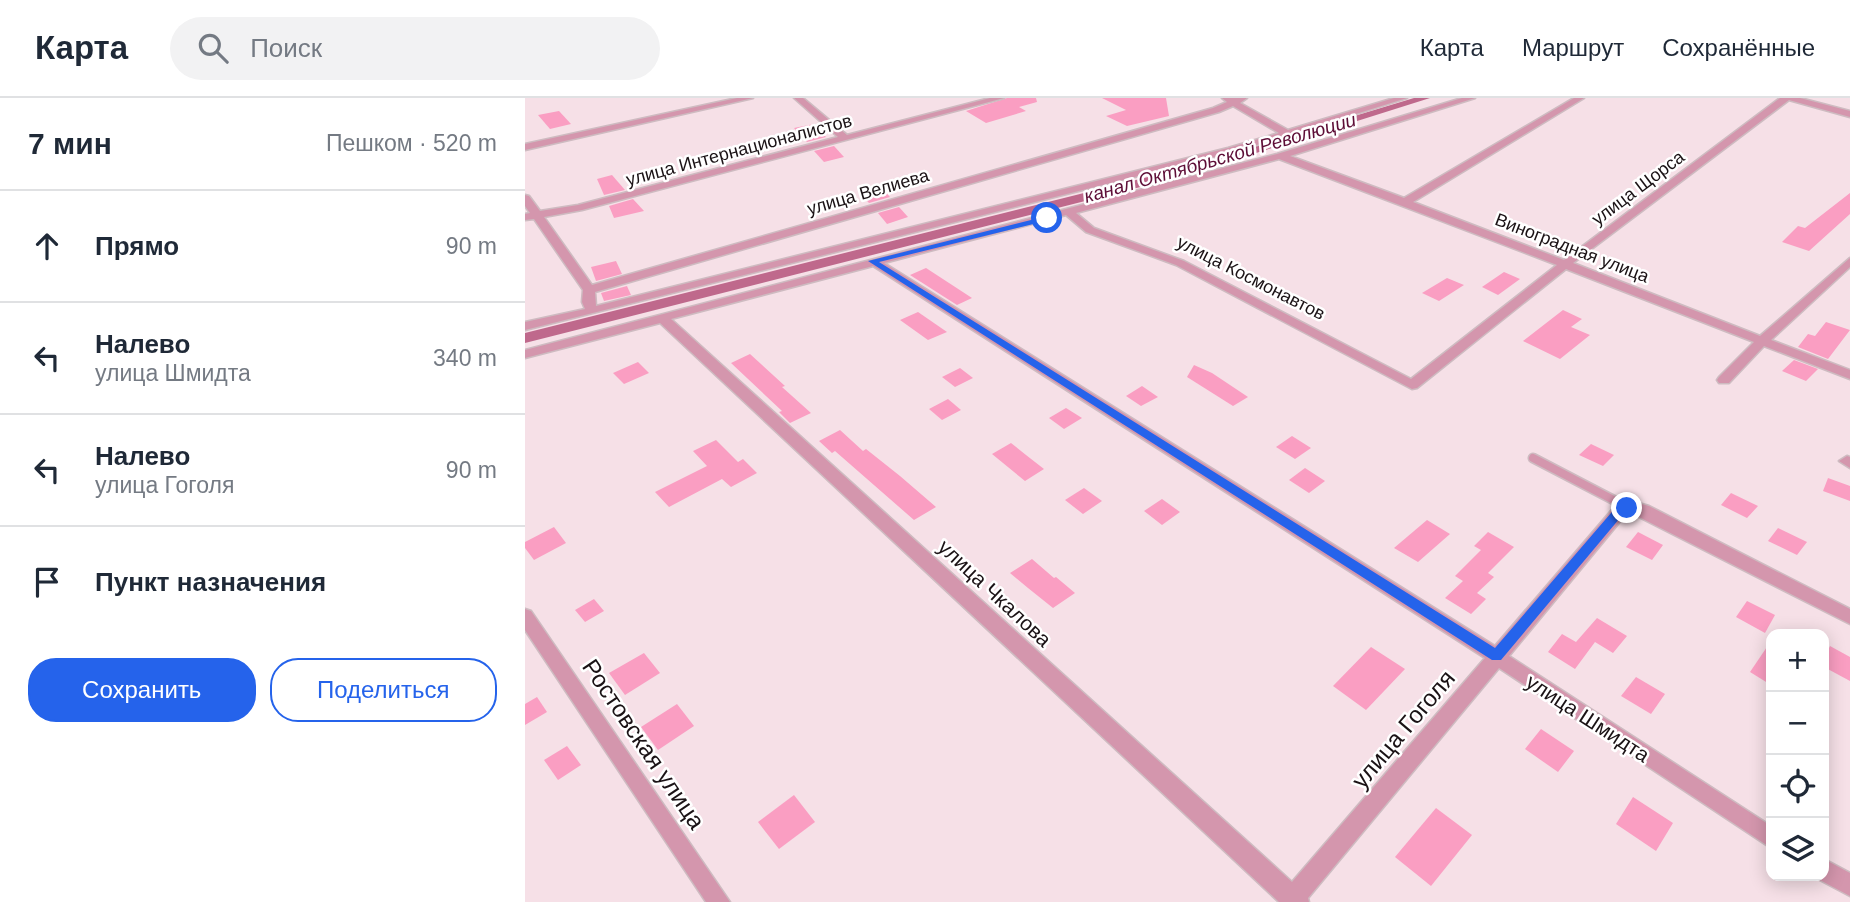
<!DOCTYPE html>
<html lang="ru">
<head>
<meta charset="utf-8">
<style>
  body { margin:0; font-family:Helvetica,sans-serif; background:#f2f2f3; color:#1f2937 }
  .controls { position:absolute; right:21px; bottom:21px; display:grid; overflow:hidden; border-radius:14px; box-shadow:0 4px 18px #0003 }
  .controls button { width:63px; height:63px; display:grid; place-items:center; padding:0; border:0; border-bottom:2px solid #e0e1e3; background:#fff; color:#1f2937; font:35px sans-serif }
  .stop { position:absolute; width:21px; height:21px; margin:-16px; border:5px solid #2563eb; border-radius:50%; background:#fff }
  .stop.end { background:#2563eb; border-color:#fff; box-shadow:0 2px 7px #0008 }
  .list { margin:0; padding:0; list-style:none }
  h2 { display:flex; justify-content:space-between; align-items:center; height:91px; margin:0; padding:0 28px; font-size:30px }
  h2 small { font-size:23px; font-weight:400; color:#747a83 }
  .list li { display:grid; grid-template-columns:46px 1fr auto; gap:21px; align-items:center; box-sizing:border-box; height:112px; padding:0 28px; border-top:2px solid #e0e1e3 }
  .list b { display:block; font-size:26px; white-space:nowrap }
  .list p { margin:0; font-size:23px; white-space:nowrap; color:#747a83 }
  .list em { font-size:23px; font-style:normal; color:#747a83 }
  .actions { display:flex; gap:14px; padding:21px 28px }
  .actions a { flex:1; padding:16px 0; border:2px solid #2563eb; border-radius:28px; text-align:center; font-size:24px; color:#2563eb }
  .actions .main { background:#2563eb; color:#fff }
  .icon { flex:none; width:38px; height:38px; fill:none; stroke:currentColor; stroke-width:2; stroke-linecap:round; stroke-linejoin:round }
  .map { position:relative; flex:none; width:1325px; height:804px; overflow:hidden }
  header { display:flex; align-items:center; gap:42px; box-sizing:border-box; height:98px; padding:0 35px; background:#fff; border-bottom:2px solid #e0e1e3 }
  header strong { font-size:33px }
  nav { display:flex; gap:38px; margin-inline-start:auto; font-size:24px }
  .search { width:490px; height:63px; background:#f2f2f3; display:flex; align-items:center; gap:18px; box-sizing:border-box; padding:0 24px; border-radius:38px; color:#747a83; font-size:26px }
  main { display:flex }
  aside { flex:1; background:#fff }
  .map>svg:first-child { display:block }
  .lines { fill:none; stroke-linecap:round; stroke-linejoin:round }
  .canal { fill:#bf698c; fill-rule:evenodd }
  .building { fill:#fa9ec2 }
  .service-casing { stroke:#cebbc1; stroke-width:11 }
  .minor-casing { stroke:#cebbc1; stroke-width:3 }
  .service { stroke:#d496ad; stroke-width:8 }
  .minor { fill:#d496ad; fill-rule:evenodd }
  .route { fill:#2563eb }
  .labels { text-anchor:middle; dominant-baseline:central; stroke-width:5; stroke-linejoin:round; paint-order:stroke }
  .far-street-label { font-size:18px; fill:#1a1215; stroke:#fff }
  .far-water-label { font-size:19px; font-style:italic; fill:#5e0e37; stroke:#fff }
  .street-label { font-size:21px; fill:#1a1215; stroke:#fff }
  .near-street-label { font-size:24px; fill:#1a1215; stroke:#fff }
</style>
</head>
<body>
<header>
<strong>Карта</strong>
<div class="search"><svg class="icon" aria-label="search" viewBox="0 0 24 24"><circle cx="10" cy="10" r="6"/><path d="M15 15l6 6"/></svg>Поиск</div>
<nav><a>Карта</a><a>Маршрут</a><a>Сохранённые</a></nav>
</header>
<main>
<aside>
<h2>7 мин<small>Пешком · 520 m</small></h2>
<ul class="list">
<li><svg class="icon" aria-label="ahead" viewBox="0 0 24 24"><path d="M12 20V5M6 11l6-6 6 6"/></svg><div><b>Прямо</b></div><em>90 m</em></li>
<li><svg class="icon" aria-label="left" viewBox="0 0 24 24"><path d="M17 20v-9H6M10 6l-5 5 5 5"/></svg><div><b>Налево</b><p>улица Шмидта</p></div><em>340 m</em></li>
<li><svg class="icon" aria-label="left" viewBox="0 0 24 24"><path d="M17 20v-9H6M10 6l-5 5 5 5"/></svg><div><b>Налево</b><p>улица Гоголя</p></div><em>90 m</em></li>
<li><svg class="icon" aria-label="arrive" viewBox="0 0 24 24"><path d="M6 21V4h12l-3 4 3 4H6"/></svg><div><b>Пункт назначения</b></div></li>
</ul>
<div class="actions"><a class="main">Сохранить</a><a>Поделиться</a></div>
</aside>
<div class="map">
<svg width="1325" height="804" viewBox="0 0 1325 804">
  <rect width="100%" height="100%" fill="#f6e0e7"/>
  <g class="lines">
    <path class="canal" d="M889,0H905L655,79L0,245V235L647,73Z"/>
  </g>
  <g class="building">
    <path d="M482,0H511L512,4L494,9L501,13L461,25L441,13Z"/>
    <path d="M577,0H641L644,18L602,28L581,18L601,12Z"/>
    <path d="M34,13L46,26L25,31L13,17Z"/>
    <path d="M289,26L301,39L282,44L269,30Z"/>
    <path d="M309,48L319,59L299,64L289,53Z"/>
    <path d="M87,77L100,92L79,97L72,81Z"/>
    <path d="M355,88L365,99L344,105L334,94Z"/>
    <path d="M1325,95V116L1284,153L1257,144L1273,128L1280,130Z"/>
    <path d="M108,101L119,113L89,120L84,108Z"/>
    <path d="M374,109L383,119L362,126L353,115Z"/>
    <path d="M91,163L97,176L71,183L66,169Z"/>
    <path d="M401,170L447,200L432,207L385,177Z"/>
    <path d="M979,174L995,181L973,197L957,189Z"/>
    <path d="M922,180L939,187L914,203L897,195Z"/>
    <path d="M102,188L106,197L79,203L76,195Z"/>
    <path d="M1038,212L1057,221L1046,229L1065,237L1035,261L998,243Z"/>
    <path d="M393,214L422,234L403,242L375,222Z"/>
    <path d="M1301,224L1325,232L1303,261L1273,249L1283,236L1290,238Z"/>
    <path d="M225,256L260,288L257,289L286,315L265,325L254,314L257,313L206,265Z"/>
    <path d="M1269,262L1293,271L1281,283L1257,273Z"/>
    <path d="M113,264L124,275L99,286L88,275Z"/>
    <path d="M669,267L687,275L723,299L708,308L662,279Z"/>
    <path d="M435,270L448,280L430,289L417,279Z"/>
    <path d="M617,288L633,299L616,308L601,298Z"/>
    <path d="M423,301L436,312L417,322L404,311Z"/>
    <path d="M541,310L557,320L539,331L524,320Z"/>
    <path d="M315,332L338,353L341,351L375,378L411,409L389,422L310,353L307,355L294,343Z"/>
    <path d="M767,338L786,350L770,361L751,349Z"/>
    <path d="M191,342L213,364L218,361L232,375L206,389L197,381L144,409L130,394L182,368L168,353Z"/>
    <path d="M486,345L501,357L519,371L500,383L467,356Z"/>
    <path d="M1066,346L1089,357L1078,368L1054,357Z"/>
    <path d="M780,370L800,383L784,395L764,382Z"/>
    <path d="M1303,380L1325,388V403L1298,393Z"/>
    <path d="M559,390L577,403L558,416L540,402Z"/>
    <path d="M1206,395L1233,408L1222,420L1196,407Z"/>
    <path d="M637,401L655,414L637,427L619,413Z"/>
    <path d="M902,422L925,436L893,464L869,450Z"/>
    <path d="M29,429L41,445L9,462L0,450V444Z"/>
    <path d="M1253,430L1282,444L1272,457L1243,443Z"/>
    <path d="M963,434L989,449L963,475L969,479L952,495L961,501L946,516L920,500L938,483L930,478L956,452L949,448Z"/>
    <path d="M1113,434L1138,447L1127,462L1101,449Z"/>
    <path d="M507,461L529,480L531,479L550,495L528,510L503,490L485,475Z"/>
    <path d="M69,501L79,513L60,524L50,512Z"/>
    <path d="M1222,503L1250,517L1240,535L1211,519Z"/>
    <path d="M1072,520L1102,538L1088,555L1070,544L1050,571L1023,554L1037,536L1051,544Z"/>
    <path d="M1246,543V587L1225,574Z"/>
    <path d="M1305,548L1325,559V583L1299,569V560Z"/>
    <path d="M846,549L880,571L841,612L808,588Z"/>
    <path d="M119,555L135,575L100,597L84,575Z"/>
    <path d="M1111,579L1140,596L1126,616L1096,598Z"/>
    <path d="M12,599L22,614L0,627V606Z"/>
    <path d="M152,606L169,628L133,652L116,629Z"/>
    <path d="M1016,631L1049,653L1033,674L1000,651Z"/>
    <path d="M42,648L56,667L33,682L19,662Z"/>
    <path d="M269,697L290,724L254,751L233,724Z"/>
    <path d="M1108,699L1148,725L1131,753L1091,726Z"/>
    <path d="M911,710L947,737L906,788L870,759Z"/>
  </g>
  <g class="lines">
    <defs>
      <path id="service" d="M1008,360L1102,409"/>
      <g id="minor">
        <path d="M212,0H228L0,52V46Z"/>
        <path d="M269,0H278L322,37L465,0H479L57,112L19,119L67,187L688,10L702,4L697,0H722L715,5L763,32L869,0H882L709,54L0,232V224L60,211L57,204L58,192L9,121L0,122V116L5,115L0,108V97L4,98L15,113L53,107L313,39ZM708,8L754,35L703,50L71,208L70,194L694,14Z"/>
        <path d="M937,0H950L765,58L879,100L1049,0H1059L888,104L1039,162L1255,0H1275L1325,13V19L1264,2L1048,165L1235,238L1325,160V169L1246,242L1325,272V281L1239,248L1204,285H1194L1192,282L1194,279L1229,244L1041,171L892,290L887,291L651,167L561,134L541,117L359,165L970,548L1091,407L1106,403L1124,408L1325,511V526L1106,415H1102L984,558L1246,728V750L974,570L783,800L784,804H754L135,225L0,260V252L752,56ZM754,61L1032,167L886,281L659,163L569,130L551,115ZM348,168L960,560L767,784L146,221Z"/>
        <path d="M1322,358L1325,359V370L1314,363Z"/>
        <path d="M0,511L6,513L205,804H181L0,532Z"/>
        <path d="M1299,761L1325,775V798L1291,780L1290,778H1299Z"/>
      </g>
    </defs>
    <use href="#service" class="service-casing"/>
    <use href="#minor" class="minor-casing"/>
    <use href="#service" class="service"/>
    <use href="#minor" class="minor"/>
  </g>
  <path class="route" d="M522,118L525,122L354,164L970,550L1092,408L1102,405L1108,410L1100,414L976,562H967L343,163Z"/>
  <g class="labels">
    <g class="far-street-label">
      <text transform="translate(214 52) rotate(-15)">улица Интернационалистов</text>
      <text transform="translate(1113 90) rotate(-37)">улица Щорса</text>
      <text transform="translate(343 94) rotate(-16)">улица Велиева</text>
      <text transform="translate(1047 150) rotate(21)">Виноградная улица</text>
      <text transform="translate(726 180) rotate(27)">улица Космонавтов</text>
    </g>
    <g class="far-water-label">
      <text transform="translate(695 60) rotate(-16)">канал Октябрьской Революции</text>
    </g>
    <g class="street-label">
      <text transform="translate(470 495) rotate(43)">улица Чкалова</text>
      <text transform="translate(1063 620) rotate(33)">улица Шмидта</text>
    </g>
    <g class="near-street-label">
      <text transform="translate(878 631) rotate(-50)">улица Гоголя</text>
      <text transform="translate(119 646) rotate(56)">Ростовская улица</text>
    </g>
  </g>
</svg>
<div class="controls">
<button>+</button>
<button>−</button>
<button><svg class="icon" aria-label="locate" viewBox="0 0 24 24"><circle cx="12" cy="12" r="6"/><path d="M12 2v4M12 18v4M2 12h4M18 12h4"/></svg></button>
<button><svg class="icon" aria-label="layers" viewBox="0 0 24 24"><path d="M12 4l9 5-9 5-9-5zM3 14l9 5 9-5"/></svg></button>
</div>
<div class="stop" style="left:522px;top:120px"></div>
<div class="stop end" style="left:1102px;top:410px"></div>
</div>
</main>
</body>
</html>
